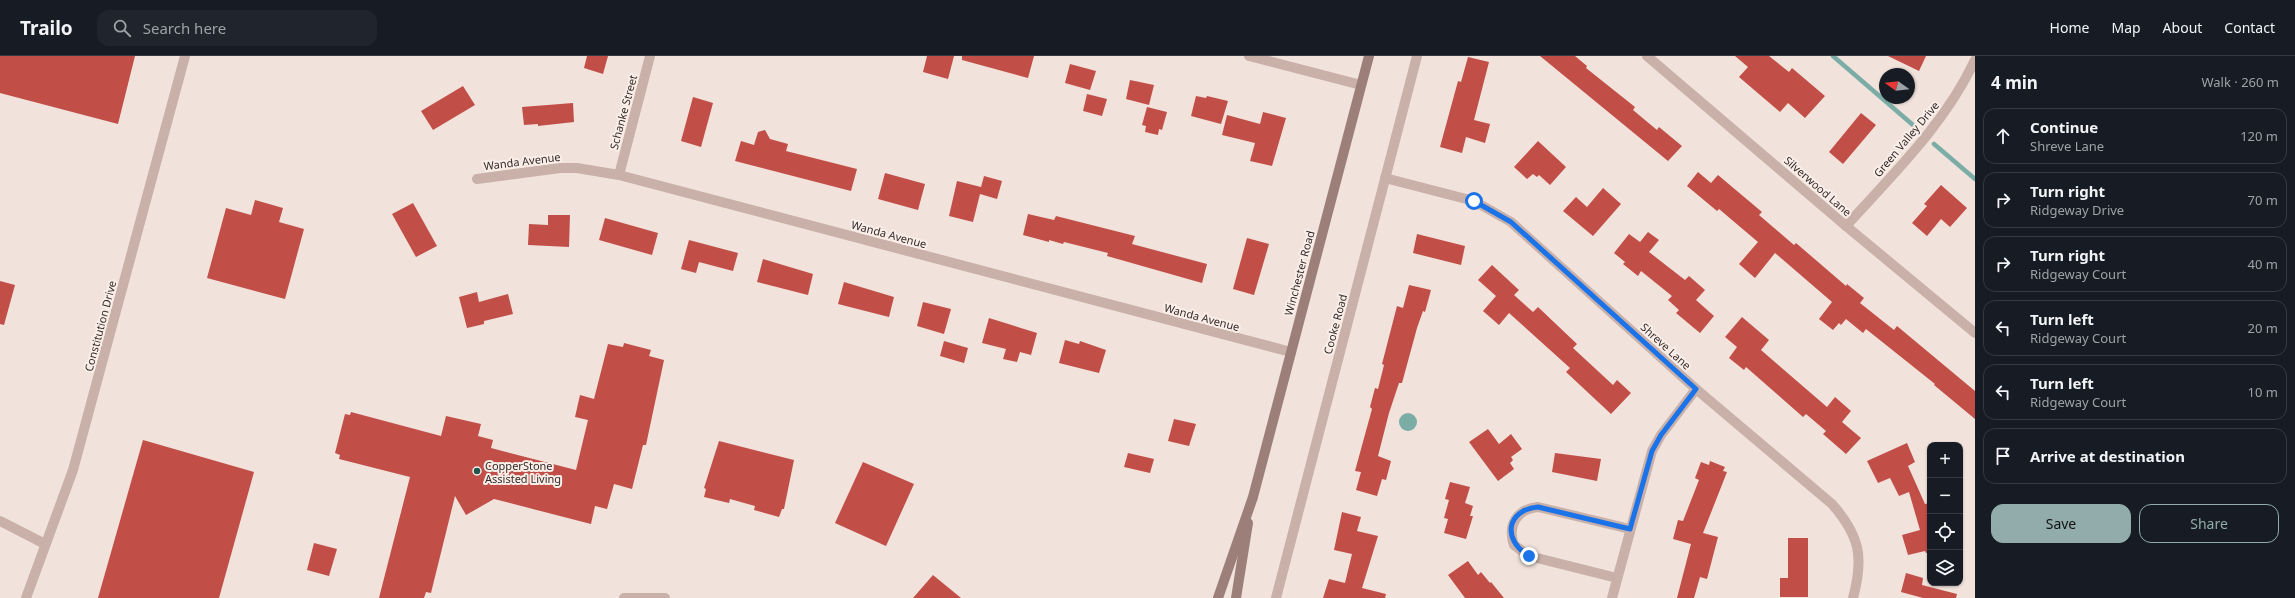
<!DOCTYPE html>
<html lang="en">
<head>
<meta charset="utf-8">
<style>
  body { margin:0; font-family:"Noto Sans",sans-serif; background:#20242c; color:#f1f3f6 }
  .controls { position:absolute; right:12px; bottom:12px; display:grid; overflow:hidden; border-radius:8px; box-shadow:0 1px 3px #0004 }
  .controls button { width:36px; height:36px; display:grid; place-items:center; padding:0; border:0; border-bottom:1px solid #363941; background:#171b24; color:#f1f3f6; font:20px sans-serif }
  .compass { position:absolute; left:1879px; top:12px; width:36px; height:36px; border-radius:50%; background:#171b24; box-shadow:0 1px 3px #0004; rotate:285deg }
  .stop { position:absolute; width:12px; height:12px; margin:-9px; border:3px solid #1a73e8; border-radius:50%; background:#fff }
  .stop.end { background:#1a73e8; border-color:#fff; box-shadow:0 1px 4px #0008 }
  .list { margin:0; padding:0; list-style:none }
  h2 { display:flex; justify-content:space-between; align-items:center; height:52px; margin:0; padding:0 16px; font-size:17px }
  h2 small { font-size:13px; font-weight:400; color:#9ea1a6 }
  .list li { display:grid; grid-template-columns:26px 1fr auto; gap:12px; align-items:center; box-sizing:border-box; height:56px; margin:0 8px 8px; padding:0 8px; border:1px solid #363941; border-radius:12px }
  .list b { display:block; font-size:15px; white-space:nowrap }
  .list p { margin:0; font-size:13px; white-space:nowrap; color:#9ea1a6 }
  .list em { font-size:13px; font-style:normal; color:#9ea1a6 }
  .actions { display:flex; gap:8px; padding:12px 16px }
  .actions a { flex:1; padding:9px 0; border:1px solid #92acab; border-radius:12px; text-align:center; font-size:14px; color:#92acab }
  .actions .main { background:#92acab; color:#111 }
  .icon { flex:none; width:22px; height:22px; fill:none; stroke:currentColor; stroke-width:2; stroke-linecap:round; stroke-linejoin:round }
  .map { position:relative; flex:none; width:1975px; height:542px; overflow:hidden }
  header { display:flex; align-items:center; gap:24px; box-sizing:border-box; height:56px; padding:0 20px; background:#171b24; border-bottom:1px solid #363941 }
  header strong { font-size:19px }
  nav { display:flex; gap:22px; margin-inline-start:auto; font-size:14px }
  .search { width:280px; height:36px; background:#20242c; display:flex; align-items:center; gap:10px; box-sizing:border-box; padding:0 14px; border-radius:12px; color:#9ea1a6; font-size:15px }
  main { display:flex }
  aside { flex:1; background:#171b24 }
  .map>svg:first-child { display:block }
  .water { fill:#7bada6 }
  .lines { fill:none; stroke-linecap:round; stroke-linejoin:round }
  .stream { stroke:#7bada6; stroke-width:4.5 }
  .building { fill:#c24e48 }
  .street { stroke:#c9b0a8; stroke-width:10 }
  .secondary { stroke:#9c7f79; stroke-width:10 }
  .route { stroke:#1a73e8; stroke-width:5 }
  .poi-dot { fill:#1f564f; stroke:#f9eee8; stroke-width:1.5 }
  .labels { text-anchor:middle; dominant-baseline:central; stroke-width:4; stroke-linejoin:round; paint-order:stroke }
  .street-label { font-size:11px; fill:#362a28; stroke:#f9eee8 }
  .poi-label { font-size:11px; fill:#362a28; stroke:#f9eee8; text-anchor:start }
</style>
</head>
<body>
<header>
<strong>Trailo</strong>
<div class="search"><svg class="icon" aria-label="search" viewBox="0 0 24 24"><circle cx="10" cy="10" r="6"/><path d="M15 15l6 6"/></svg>Search here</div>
<nav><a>Home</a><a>Map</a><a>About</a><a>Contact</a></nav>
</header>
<main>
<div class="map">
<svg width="1975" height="542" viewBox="0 0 1975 542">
  <rect width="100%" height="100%" fill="#f1e3db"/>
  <circle class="water" cx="1408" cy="366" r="9"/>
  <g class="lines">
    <g class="stream">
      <path d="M1833,0L1913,69"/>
      <path d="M1934,88L1975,123"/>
    </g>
  </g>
  <g class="building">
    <path d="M0,0H135L118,68L0,37Z"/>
    <path d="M587,0H608L603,18L584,12Z"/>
    <path d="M927,0H954L948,23L923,16Z"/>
    <path d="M962,0H1034L1028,22L962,4Z"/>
    <path d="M1540,0H1575L1587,10L1586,12L1635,51L1633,54L1657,74L1659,71L1682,90L1668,105Z"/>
    <path d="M1735,0H1769L1789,16L1792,12L1825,40L1805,62L1788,47L1780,56L1739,21L1748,11Z"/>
    <path d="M1888,0H1926L1919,15Z"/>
    <path d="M1468,1L1489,6L1474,64L1490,68L1485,87L1466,81L1462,97L1440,91L1458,25L1461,26Z"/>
    <path d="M1070,8L1096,15L1090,34L1065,27Z"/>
    <path d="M1130,24L1154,29L1149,49L1126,43Z"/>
    <path d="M463,30L475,49L433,74L421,55Z"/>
    <path d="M1087,38L1107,43L1102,60L1083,55Z"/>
    <path d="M1196,40L1206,42L1207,40L1228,45L1221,68L1191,60Z"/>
    <path d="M693,41L713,47L701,91L681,85Z"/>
    <path d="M573,47L574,66L538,70V68L524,69L522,51Z"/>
    <path d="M1147,51L1167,56L1162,74L1159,73L1158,79L1145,76L1146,70L1142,69Z"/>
    <path d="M1263,56L1286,62L1272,110L1250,105L1255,87L1222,79L1227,59L1260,68Z"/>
    <path d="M1861,57L1876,69L1843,108L1829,96Z"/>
    <path d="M765,74L770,83L788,88L786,95L857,113L851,135L735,105L741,85L754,89L758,76Z"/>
    <path d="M1538,85L1566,111L1550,129L1539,119L1537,121L1533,118L1527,123L1514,111Z"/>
    <path d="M1698,116L1711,127L1718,119L1762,156L1759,159L1794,189L1796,187L1846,230L1847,228L1864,242L1860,247L1894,274L1897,270L1975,335V363L1934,329L1935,328L1866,273L1863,277L1846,263L1841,269L1839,267L1833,274L1819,263L1832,246L1775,197L1755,222L1739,208L1758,186L1719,153L1717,155L1687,130Z"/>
    <path d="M885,117L925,128L918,154L878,143Z"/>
    <path d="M984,120L1002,125L997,143L980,138L973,166L949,160L957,125L981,131Z"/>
    <path d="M1941,129L1967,152L1950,171L1941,163L1927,180L1912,167L1927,150L1924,148Z"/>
    <path d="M1603,132L1621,148L1593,180L1563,155L1576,141L1587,151Z"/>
    <path d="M255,144L283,152L279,166L304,173L285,243L207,222L226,152L251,159Z"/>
    <path d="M413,147L437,190L416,201L392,158Z"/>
    <path d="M1028,158L1054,164L1056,160L1135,180L1132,188L1207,208L1202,227L1107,200L1108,197L1064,186L1063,188L1049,184V186L1023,179Z"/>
    <path d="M548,159H570L569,191L528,189L529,168L548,169Z"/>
    <path d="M605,162L658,177L652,199L599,184Z"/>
    <path d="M1648,176L1659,184L1649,196L1685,224L1689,220L1705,234L1696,244L1714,260L1700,277L1676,257L1679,254L1668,244L1672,240L1641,215L1638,220L1623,208L1625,206L1614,197L1629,178L1640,186Z"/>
    <path d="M1417,178L1465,190L1461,209L1413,197Z"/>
    <path d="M1247,182L1269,188L1254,239L1233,233Z"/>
    <path d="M689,184L738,197L733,215L699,206L696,217L681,213Z"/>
    <path d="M763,203L813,218L808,239L757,226Z"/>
    <path d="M1492,209L1519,234L1514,239L1533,256L1538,251L1577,288L1573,292L1613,329L1617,324L1631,337L1611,358L1566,316L1570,312L1509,257L1499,269L1483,255L1496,240L1478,224Z"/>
    <path d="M0,225L15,229L4,269L0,268Z"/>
    <path d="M844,226L894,241L889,261L838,248Z"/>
    <path d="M1409,229L1431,234L1425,256L1423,255L1417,272L1402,327H1399L1389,357L1378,400L1391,405L1386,424L1382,423L1377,440L1356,434L1361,416L1355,415L1372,353L1370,351L1375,332L1378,333L1384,309L1382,308L1397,250L1403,252Z"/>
    <path d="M477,236L479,246L508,238L513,258L484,265V268L467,272L459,241Z"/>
    <path d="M923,246L951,253L944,278L917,270Z"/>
    <path d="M1742,261L1769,284L1761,294L1827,351L1835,341L1851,355L1842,366L1861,382L1846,398L1823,378L1826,375L1806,358L1803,361L1746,311L1744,314L1729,302L1737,291L1725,281Z"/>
    <path d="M989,262L1037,277L1031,299L1020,296L1017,306L1003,303L1006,293L982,287Z"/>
    <path d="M1065,284L1079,288L1080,285L1106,294L1099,317L1059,307Z"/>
    <path d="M944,285L968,292L964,307L940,300Z"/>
    <path d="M624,287L651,294L649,300L664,304L646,389H643L632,433L614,428L607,453L595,450L591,468L494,443L466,459L455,440L431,537L426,536L424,542H379L410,421L339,403L340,399L335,397L345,358L350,359L351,356L441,380L446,360L481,368L478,380L493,384L491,392L576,414L588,364L575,361L580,339L594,343L608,288L623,291Z"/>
    <path d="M1174,363L1196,368L1189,390L1168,385Z"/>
    <path d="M1488,373L1499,388L1511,378L1522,393L1511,401L1513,404L1510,407L1514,413L1498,425L1469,386Z"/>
    <path d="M143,384L254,416L219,542H98Z"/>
    <path d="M719,385L794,404L784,453H782L779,461L754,454L755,450L730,443L729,447L704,441L706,433L704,432Z"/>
    <path d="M1907,387L1915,406L1908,410L1925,448L1930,447V496L1926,497L1925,495L1908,499L1902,479L1920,474L1909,436L1899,440L1890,422L1878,427L1867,405Z"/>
    <path d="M1128,397L1154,403L1150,417L1124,411Z"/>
    <path d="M1555,397L1601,403L1597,425L1552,416Z"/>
    <path d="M1710,405L1725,411L1723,415L1727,416L1703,477L1718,481L1707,523L1700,521L1694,542H1677L1691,488L1673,483L1678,464L1683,465L1699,424L1695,422L1701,406L1709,409Z"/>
    <path d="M863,406L914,428L886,490L835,467Z"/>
    <path d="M1450,426L1470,431L1465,447L1473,450L1470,460H1473L1466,483L1444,477L1448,463L1444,462L1449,444L1445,443Z"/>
    <path d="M1342,456L1361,461L1357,475L1378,480L1362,532L1386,538L1385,542H1323L1329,523L1345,527L1352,498L1334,494Z"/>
    <path d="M1788,482H1808V541H1780V522H1788Z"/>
    <path d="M314,487L337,493L329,520L307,514Z"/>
    <path d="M1468,505L1478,519L1481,516L1490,527L1491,526L1504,542H1465L1448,519Z"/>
    <path d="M1906,517L1923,522L1922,529L1957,538L1956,542H1923L1901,536Z"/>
    <path d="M933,519L961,542H913Z"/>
  </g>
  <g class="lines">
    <g class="street">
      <path d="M1249,0L1361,29"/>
      <path d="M1647,0L1846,170L1975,277"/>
      <path d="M619,119L650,0"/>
      <path d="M1385,122L1474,145L1511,166L1696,333L1832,448C1860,480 1864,501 1853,542"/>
      <path d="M477,123L560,112H577L619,119L1291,296"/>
      <path d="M1846,170C1893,118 1945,68 1975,4"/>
      <path d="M0,465L45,488"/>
      <path d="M1617,522L1529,500L1514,489C1507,469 1517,453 1538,451L1630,473"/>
      <path d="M26,542L73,414L185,0"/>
      <path d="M624,542H665"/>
      <path d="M1276,542L1417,0"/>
      <path d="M1612,542L1652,395L1661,379L1696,333"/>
    </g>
    <g class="secondary">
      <path d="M1218,542L1253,441L1369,0"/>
      <path d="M1236,542L1248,467"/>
    </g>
  </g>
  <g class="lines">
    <path class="route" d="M1474,145L1511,166L1696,333L1661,379L1652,395L1630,473L1538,451C1506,454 1502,484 1529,500"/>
  </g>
  <circle class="poi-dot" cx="477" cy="415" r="4"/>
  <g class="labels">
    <g class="street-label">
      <text transform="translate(623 56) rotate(-75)">Schanke Street</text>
      <text transform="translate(1906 83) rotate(-50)">Green Valley Drive</text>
      <text transform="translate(522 105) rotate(-7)">Wanda Avenue</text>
      <text transform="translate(1818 130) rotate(41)">Silverwood Lane</text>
      <text transform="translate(889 178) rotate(15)">Wanda Avenue</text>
      <text transform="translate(1299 217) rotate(-75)">Winchester Road</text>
      <text transform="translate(1202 261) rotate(15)">Wanda Avenue</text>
      <text transform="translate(1335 268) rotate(-75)">Cooke Road</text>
      <text transform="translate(100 270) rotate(-75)">Constitution Drive</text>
      <text transform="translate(1666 290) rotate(42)">Shreve Lane</text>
    </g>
    <g class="poi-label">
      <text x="485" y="409">CopperStone<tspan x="485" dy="13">Assisted Living</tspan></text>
    </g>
  </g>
</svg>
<div class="controls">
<button>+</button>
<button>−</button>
<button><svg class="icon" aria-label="locate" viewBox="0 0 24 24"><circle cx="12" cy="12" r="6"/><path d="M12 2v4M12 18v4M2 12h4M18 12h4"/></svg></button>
<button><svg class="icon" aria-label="layers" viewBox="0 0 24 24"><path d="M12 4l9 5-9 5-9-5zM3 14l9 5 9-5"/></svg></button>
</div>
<svg class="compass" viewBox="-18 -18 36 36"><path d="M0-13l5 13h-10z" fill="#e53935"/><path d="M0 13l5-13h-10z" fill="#9ea1a6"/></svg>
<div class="stop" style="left:1474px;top:145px"></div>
<div class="stop end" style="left:1529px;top:500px"></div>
</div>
<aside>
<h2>4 min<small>Walk · 260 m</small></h2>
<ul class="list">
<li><svg class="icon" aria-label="ahead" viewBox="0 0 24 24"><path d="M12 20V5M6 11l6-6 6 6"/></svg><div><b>Continue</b><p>Shreve Lane</p></div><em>120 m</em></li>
<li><svg class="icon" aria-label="right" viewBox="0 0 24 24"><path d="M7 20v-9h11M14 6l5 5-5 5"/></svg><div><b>Turn right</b><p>Ridgeway Drive</p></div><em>70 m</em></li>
<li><svg class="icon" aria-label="right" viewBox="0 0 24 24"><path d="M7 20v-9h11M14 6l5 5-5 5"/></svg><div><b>Turn right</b><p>Ridgeway Court</p></div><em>40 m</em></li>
<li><svg class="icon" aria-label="left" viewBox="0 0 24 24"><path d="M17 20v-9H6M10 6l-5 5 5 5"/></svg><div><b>Turn left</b><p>Ridgeway Court</p></div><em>20 m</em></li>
<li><svg class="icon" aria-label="left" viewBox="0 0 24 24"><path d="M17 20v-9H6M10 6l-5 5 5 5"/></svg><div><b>Turn left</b><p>Ridgeway Court</p></div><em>10 m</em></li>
<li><svg class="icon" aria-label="arrive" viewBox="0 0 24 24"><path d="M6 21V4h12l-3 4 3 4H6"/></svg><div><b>Arrive at destination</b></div></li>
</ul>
<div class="actions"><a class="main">Save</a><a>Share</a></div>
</aside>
</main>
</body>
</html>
